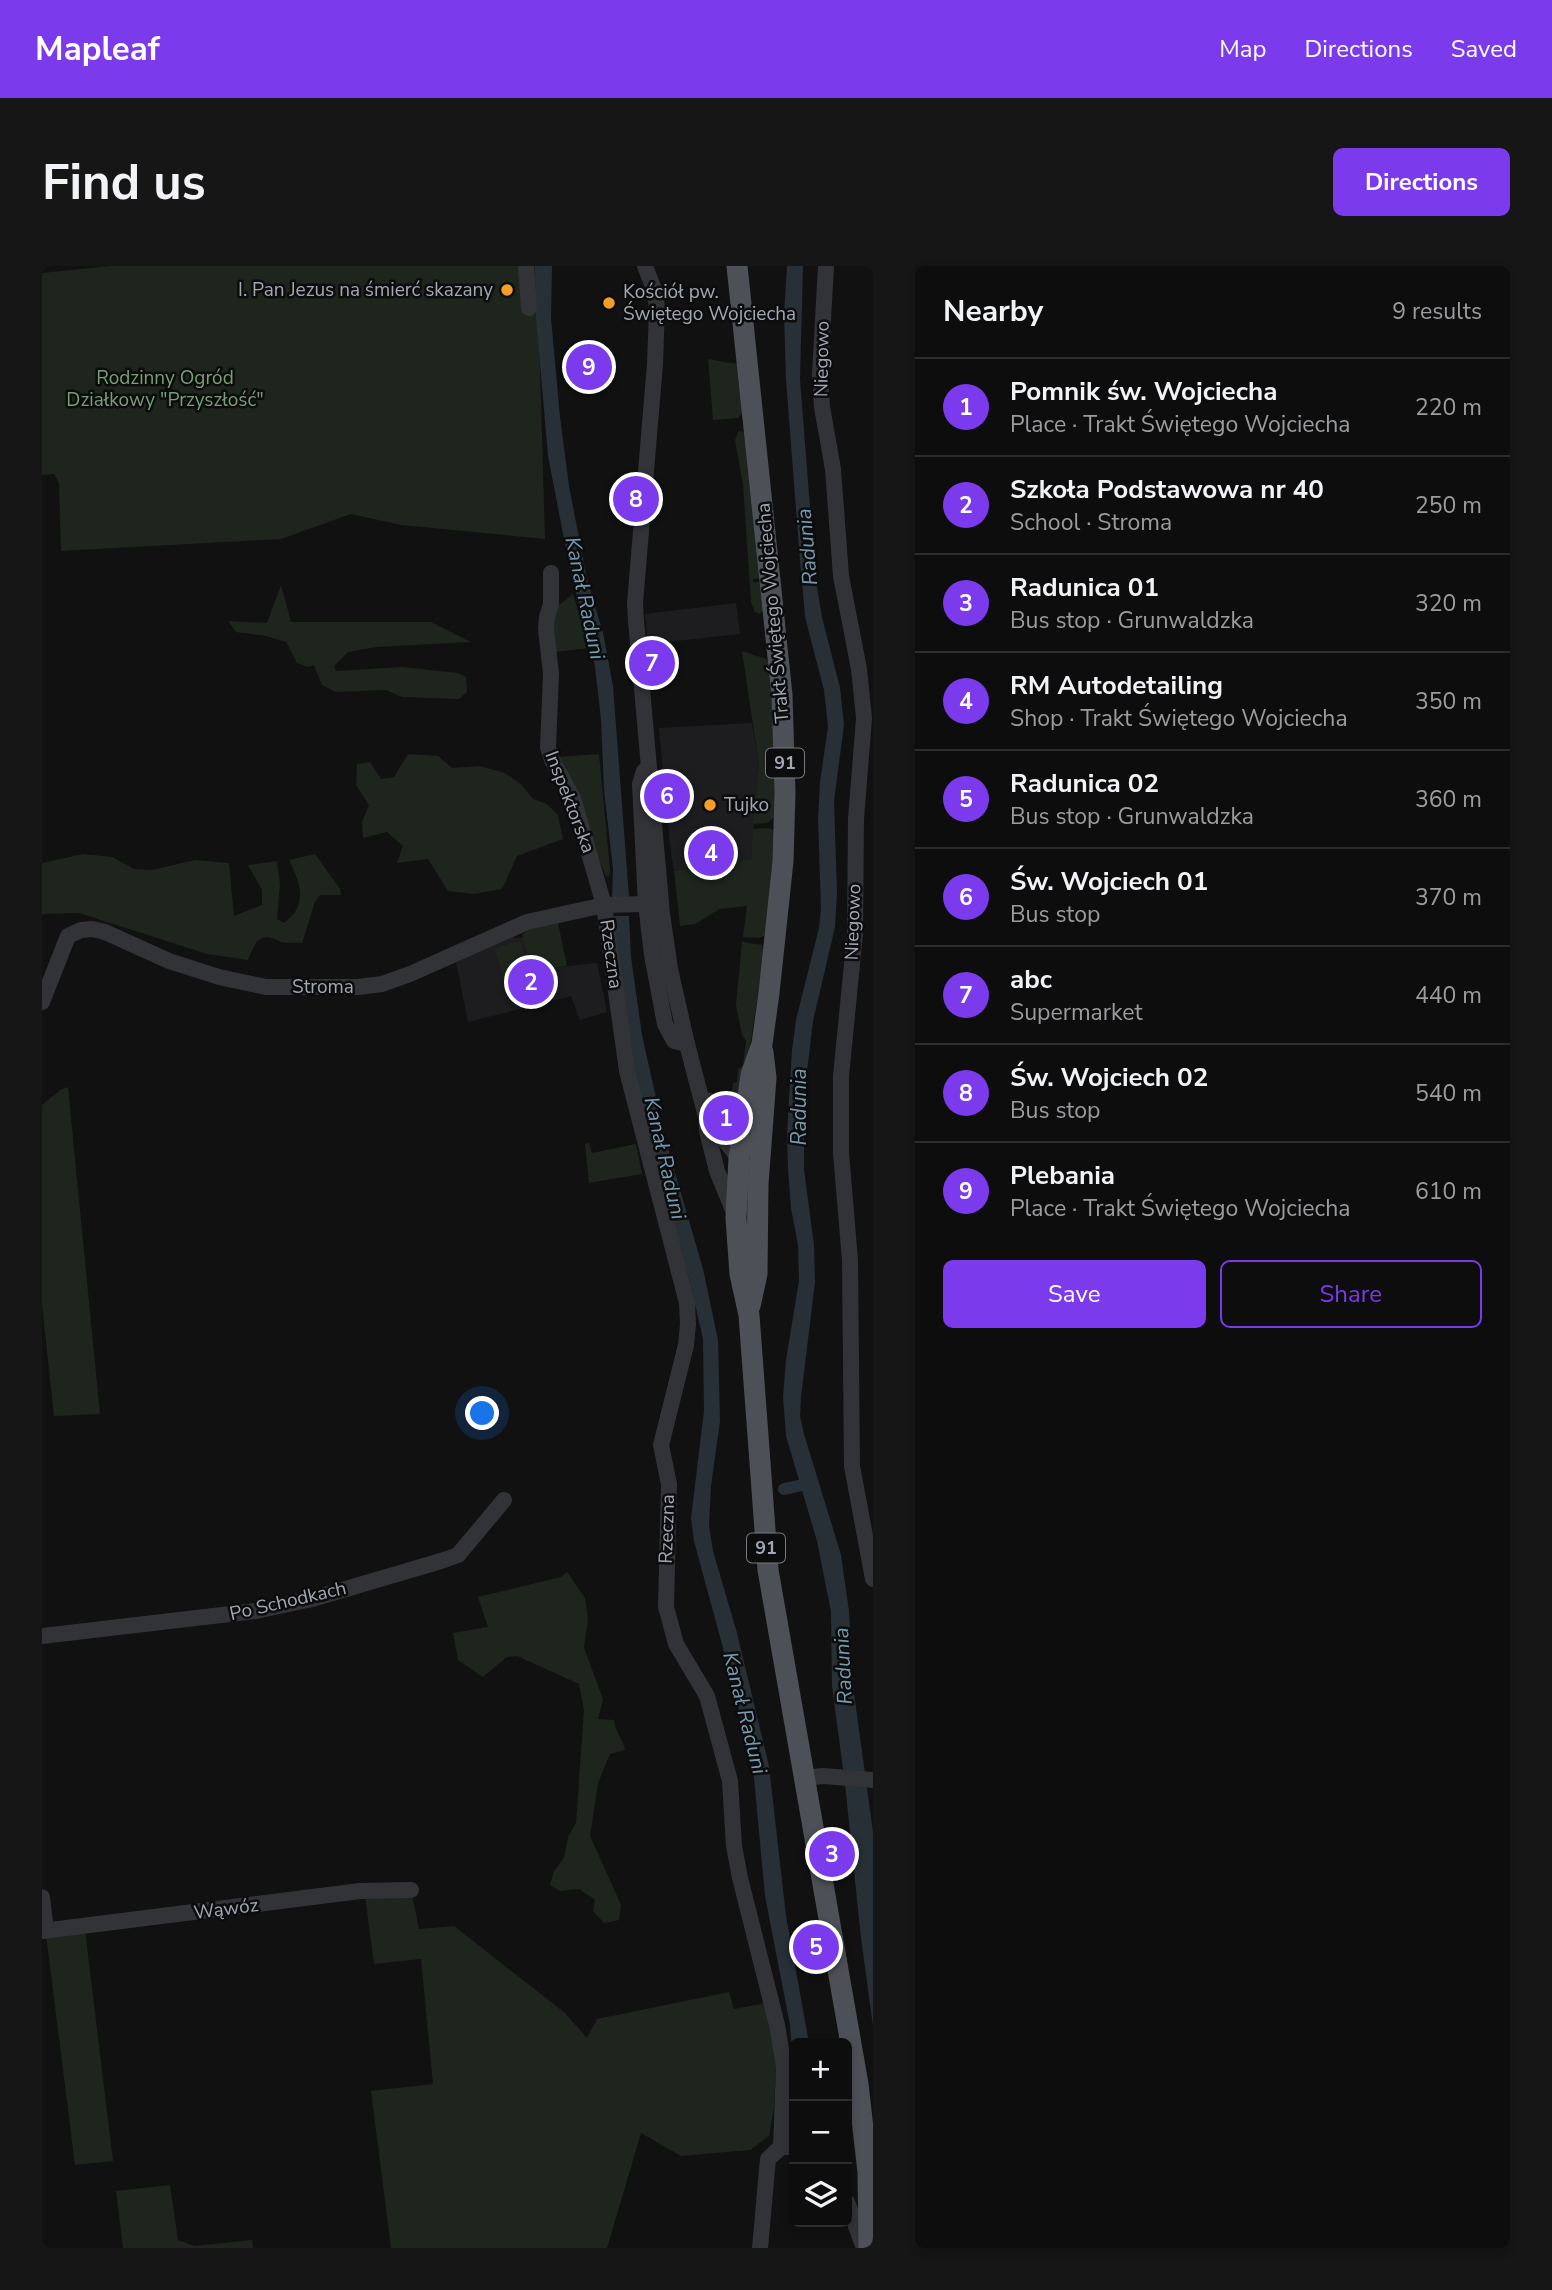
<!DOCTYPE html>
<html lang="en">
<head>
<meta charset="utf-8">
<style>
  body { margin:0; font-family:"Nunito Sans",sans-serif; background:#161617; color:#f1f3f6 }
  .controls { position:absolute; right:21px; bottom:21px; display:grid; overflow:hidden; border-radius:10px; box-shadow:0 4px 10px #0003 }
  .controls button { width:63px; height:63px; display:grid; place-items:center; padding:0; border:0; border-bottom:2px solid #2d2d2e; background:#0d0d0e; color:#f1f3f6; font:35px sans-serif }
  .you { position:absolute; left:441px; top:1148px; width:24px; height:24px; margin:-18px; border:5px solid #fff; border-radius:50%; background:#1a73e8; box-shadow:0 0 0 10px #1a73e833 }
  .badge { display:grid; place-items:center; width:46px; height:46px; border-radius:50%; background:#7c3aed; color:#fff; font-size:23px; font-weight:700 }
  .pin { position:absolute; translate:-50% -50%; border:4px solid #fff; box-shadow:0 2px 7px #0006 }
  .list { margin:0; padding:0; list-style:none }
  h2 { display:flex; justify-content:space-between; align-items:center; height:91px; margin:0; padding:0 28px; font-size:30px }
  h2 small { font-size:23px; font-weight:400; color:#9a9c9e }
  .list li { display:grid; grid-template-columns:46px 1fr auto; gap:21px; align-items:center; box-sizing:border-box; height:98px; padding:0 28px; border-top:2px solid #2d2d2e }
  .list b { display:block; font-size:26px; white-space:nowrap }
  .list p { margin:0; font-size:23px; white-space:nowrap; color:#9a9c9e }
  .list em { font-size:23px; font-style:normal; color:#9a9c9e }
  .actions { display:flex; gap:14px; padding:21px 28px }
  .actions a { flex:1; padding:16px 0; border:2px solid #7c3aed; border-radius:10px; text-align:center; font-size:24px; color:#7c3aed }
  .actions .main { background:#7c3aed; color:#fff }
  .icon { flex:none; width:38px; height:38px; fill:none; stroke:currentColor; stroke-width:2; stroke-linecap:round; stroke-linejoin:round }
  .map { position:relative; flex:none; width:831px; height:1982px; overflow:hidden; border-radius:10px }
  header { display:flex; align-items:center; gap:42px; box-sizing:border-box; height:98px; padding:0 35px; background:#7c3aed; color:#fff }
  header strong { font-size:33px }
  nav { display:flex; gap:38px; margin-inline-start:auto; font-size:24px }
  .intro { display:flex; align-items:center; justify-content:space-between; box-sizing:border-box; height:168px; padding:0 42px }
  h1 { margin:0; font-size:49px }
  .button { padding:18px 32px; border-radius:10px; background:#7c3aed; color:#fff; font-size:24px; font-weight:700 }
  main { display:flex; gap:42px; padding:0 42px }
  aside { flex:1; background:#0d0d0e; border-radius:10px; box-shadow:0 4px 10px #0003 }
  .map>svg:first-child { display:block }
  .built { fill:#1d1d1f }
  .green { fill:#1d251d }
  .water { fill:#273036 }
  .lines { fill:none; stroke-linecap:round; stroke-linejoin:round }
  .canal { stroke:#273036; stroke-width:12 }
  .minor { stroke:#323337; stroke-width:16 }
  .major { stroke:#4d5056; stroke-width:21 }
  .poi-dot { fill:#f49e27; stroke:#0c0c0d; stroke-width:2.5 }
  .labels { text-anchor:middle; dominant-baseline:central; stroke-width:5; stroke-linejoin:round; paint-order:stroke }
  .shield { fill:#0c0c0d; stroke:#757981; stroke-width:2 }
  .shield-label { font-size:18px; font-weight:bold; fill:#a2a8b3 }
  .poi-label { font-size:19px; fill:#a2a8b3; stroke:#0c0c0d; text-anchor:start }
  .street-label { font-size:19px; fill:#a2a8b3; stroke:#0c0c0d }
  .park-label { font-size:19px; fill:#799f78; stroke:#0c0c0d }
  .water-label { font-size:21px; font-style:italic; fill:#779ab0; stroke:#0c0c0d }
</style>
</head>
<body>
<header>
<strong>Mapleaf</strong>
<nav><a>Map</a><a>Directions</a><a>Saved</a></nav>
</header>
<div class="intro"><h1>Find us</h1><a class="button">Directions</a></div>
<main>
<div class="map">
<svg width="831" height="1982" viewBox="0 0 831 1982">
  <rect width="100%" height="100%" fill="#111112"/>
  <g class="built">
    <path d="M694,337L698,368L606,378L603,348Z"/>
    <path d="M710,457L717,499L709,593L632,605L628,580L617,462Z"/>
    <path d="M464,671L481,672L491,704L555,697L565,746L538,754L529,730L426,756L414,696Z"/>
  </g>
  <g class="green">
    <path d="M68,0H495L503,273L359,259L309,248L239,273L19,285L17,217L12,208L0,209V7Z"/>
    <path d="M666,93L695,98L701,146L696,152L671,154Z"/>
    <path d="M697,164L702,167L719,312L711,313V316H717L719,318L722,344L718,348L713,346L709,336L701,219L693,174Z"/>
    <path d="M239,319L249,356H389L429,376L334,381L306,386L292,400L294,405L360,401L416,407L424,411L425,426L417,433L360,431L344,424L294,426L280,419L272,399L266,401L255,397L244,376L224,370L194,366L186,355L225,357Z"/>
    <path d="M531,328L548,382L512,386L511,344Z"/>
    <path d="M700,385L724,393L727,396L730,416L734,550L725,557L711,558L717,499Z"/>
    <path d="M366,488L396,490L410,502L437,500L463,507L479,518L491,533L505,538L516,549L521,573L475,590L460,623L432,628L406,625L386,593L355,597L361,580L345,566L321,572L320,556L327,539L314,519L315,498L328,496L339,513L352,511Z"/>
    <path d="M557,488L568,603L567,611L564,610L513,491Z"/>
    <path d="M727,562L731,564L733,568L724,669L717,672L701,671L705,640L678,643L653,658L638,660L632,605L709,593L711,563Z"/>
    <path d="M41,588L70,591L92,603L110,604L153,594L187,597L192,650L220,639V624L206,599L235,595L238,619L235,653L242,657C267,639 258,617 247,594L273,588L298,623L299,629H278L273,636L260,677C253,676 243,678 237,675C217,665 213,677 206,694L165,688L37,647L0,648V597Z"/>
    <path d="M516,657L525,700L490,704L480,669L487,663Z"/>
    <path d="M478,675L492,723L466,730L453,682Z"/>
    <path d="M700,676L720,679L722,689L703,813L698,826L689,832L691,817L695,816L696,803L701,800L704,775L700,769L694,739Z"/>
    <path d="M26,821L58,1148L12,1150L0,1039V839L18,824Z"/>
    <path d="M547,877L550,887L594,878L600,908L547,917L543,878Z"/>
    <path d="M525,1306L543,1332L546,1353L542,1382L561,1433L556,1453L572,1454C572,1464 581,1473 583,1484L568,1488L556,1517L548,1570L579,1639L577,1654L562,1657L551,1645L553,1634L537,1623L518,1625L508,1619L512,1605L522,1592L526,1571L534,1557L542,1444L537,1418L475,1390L465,1391L441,1411L416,1394L411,1367L446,1361L436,1331L519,1311Z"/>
    <path d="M370,1628L377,1663L412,1660L523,1747L545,1772L555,1753L687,1726L692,1743L723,1737L734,1799L732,1842L727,1870L708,1884L639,1890L599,1867L565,1982H349L329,1825L391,1818L379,1693L332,1698L323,1630Z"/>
    <path d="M43,1664L71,1895L33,1899L4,1669Z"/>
    <path d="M128,1919L136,1974L153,1980L210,1974L211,1982H81L74,1925Z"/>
  </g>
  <g class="water">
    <path d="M493,0H510L509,52L518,151L527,220L545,313L561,367L571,420L587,631L570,632L571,603L562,524L559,453L553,401L547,370L530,314L506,190L494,51Z"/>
    <path d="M745,0H761L758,113L773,306L759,307L744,114L742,48Z"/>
    <path d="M760,315H774L780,351L798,422L802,459L792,535L795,626L793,661L771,755L762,831V904L772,979L773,1016L759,1131L758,1150L762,1168L799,1289L807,1345L811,1420L831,1566V1760L819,1672L803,1518L790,1420L789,1346L775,1275L744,1170L741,1131L744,1094L757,1015L756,979L749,942L746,904L745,867L750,784L754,754L777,662L779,642L776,553L778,516L786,461L782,424L763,351Z"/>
    <path d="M571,650H587L589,691L600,769L623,872L661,1003L676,1074L678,1155L669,1220L667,1259L671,1285L695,1367L727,1500L744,1650L767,1777H752V1813L748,1759L723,1630L711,1501L687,1404L652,1275L649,1252L662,1145L661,1073L647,1012L624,939L595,818L577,707Z"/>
  </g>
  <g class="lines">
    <path class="canal" d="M742,1223L770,1217"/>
    <g class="minor">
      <path d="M484,0L487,42"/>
      <path d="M603,0L613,26L615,42L613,98L593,337L594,355L620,648L628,703L645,778L664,851L665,865L675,905L693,949"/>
      <path d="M784,0L778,108L780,141L791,203L799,310L817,403L822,452L814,553L813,668L799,810V887L808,994L810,1200L831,1313"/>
      <path d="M509,307V338L505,351L504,363L509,408L506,481L510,494L531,532L562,639L585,805L645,1037L646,1058L644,1079L619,1179L627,1218L624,1341L634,1378L665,1430L688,1515L692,1580L698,1612L735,1759L742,1801L739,1881"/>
      <path d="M602,505L598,518L604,638L610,689L623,758L632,775L645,778"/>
      <path d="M0,736L26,670L39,664L50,663L63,666L127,695L177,711L224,721H316L340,718L368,708L485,656L562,639L604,638"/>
      <path d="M660,833C680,839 687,840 706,830"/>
      <path d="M664,851L700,896"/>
      <path d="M0,1370L214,1345L270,1333L399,1295L416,1289L462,1234"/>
      <path d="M761,1512L781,1510L831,1514"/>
      <path d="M0,1631L4,1665"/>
      <path d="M0,1665L318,1625L369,1624"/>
      <path d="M805,1936L822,1982"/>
      <path d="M718,1982L726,1893L739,1881H752"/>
    </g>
    <g class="major">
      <path d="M695,0L740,429L743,527L741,595L727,727L720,778L709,809L697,892L694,952L698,1008L707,1049L726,1304L816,1818L826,1906L827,1982"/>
      <path d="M708,1040L715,1008L716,918L724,812L721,786"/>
    </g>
  </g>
  <g class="poi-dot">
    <circle cx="465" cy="24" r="7"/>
    <circle cx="567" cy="37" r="7"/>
    <circle cx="668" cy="539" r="7"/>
  </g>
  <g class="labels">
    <g class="shield">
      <rect x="724" y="482.5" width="38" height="29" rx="5"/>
      <rect x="705" y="1267.5" width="38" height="29" rx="5"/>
    </g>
    <g class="shield-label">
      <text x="743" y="497">91</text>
      <text x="724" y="1282">91</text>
    </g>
    <g class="poi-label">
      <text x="451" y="24" text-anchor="end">I. Pan Jezus na śmierć skazany</text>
      <text x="581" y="26">Kościół pw.<tspan x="581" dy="22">Świętego Wojciecha</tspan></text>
      <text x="682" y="539">Tujko</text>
    </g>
    <g class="street-label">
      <text transform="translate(780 93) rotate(-89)">Niegowo</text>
      <text transform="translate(731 347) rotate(-95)">Trakt Świętego Wojciecha</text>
      <text transform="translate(528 536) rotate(69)">Inspektorska</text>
      <text transform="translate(811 656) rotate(-88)">Niegowo</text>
      <text transform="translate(569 688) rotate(82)">Rzeczna</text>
      <text x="281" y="721">Stroma</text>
      <text transform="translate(625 1263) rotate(-88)">Rzeczna</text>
      <text transform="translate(246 1335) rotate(-13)">Po Schodkach</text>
      <text transform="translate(184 1643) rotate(-7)">Wąwóz</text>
    </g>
    <g class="park-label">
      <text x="123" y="112">Rodzinny Ogród<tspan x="123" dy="22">Działkowy "Przyszłość"</tspan></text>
    </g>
    <g class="water-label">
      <text transform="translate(765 281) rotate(-95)">Radunia</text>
      <text transform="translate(543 332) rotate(78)">Kanał Raduni</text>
      <text transform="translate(757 841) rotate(-90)">Radunia</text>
      <text transform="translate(623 892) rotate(77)">Kanał Raduni</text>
      <text transform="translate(801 1400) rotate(-93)">Radunia</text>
      <text transform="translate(703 1447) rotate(76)">Kanał Raduni</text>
    </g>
  </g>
</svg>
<div class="controls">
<button>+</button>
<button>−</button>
<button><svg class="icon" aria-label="layers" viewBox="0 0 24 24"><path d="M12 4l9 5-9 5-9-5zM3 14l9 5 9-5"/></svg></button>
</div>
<div class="you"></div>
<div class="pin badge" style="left:684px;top:852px">1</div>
<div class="pin badge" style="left:489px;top:716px">2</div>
<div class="pin badge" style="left:790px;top:1588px">3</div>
<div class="pin badge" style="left:669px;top:587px">4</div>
<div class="pin badge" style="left:774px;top:1681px">5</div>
<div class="pin badge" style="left:625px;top:530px">6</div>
<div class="pin badge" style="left:610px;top:397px">7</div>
<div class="pin badge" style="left:594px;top:233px">8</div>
<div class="pin badge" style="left:547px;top:101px">9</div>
</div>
<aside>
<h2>Nearby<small>9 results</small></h2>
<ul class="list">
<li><span class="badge">1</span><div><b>Pomnik św. Wojciecha</b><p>Place · Trakt Świętego Wojciecha</p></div><em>220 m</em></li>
<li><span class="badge">2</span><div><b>Szkoła Podstawowa nr 40</b><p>School · Stroma</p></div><em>250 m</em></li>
<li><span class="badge">3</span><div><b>Radunica 01</b><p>Bus stop · Grunwaldzka</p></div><em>320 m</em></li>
<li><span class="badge">4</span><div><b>RM Autodetailing</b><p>Shop · Trakt Świętego Wojciecha</p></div><em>350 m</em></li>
<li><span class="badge">5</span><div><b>Radunica 02</b><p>Bus stop · Grunwaldzka</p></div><em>360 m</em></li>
<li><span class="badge">6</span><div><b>Św. Wojciech 01</b><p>Bus stop</p></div><em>370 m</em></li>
<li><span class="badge">7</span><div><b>abc</b><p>Supermarket</p></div><em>440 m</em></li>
<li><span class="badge">8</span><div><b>Św. Wojciech 02</b><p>Bus stop</p></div><em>540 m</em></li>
<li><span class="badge">9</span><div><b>Plebania</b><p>Place · Trakt Świętego Wojciecha</p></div><em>610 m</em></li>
</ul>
<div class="actions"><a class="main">Save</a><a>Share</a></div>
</aside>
</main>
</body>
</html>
